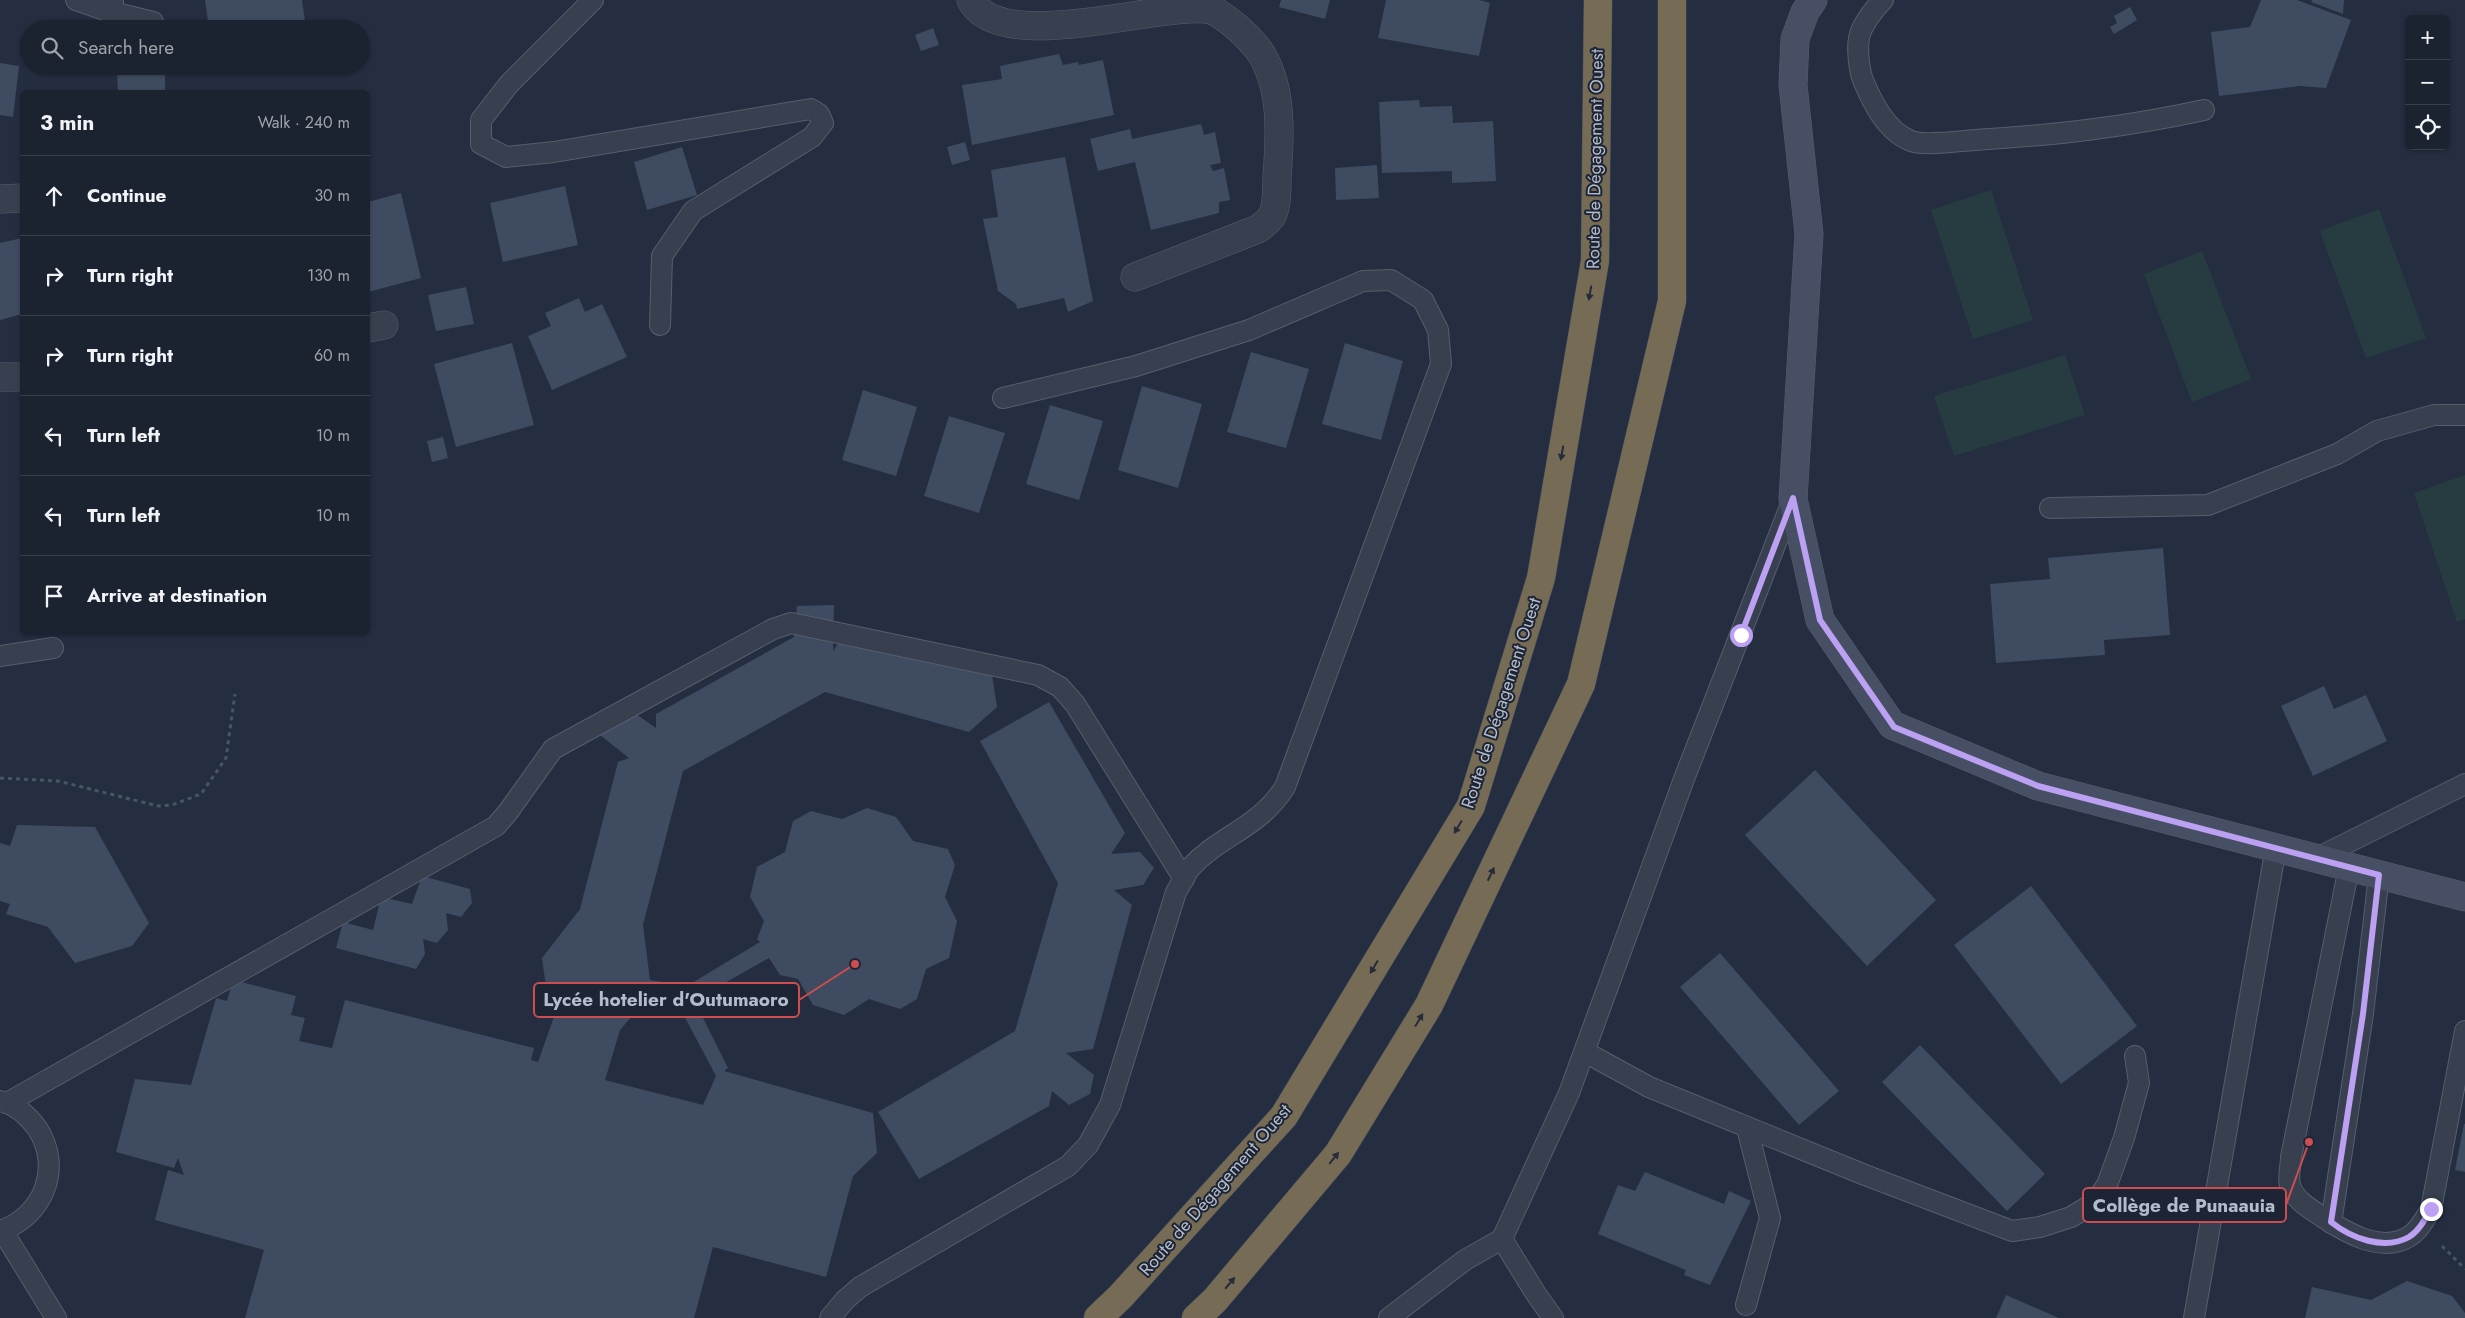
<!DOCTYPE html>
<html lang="en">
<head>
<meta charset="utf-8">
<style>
  body { margin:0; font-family:Jost,sans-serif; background:#282f3c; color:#f1f3f6 }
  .controls { position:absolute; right:15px; top:15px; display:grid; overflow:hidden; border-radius:8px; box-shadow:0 1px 4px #0004 }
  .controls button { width:45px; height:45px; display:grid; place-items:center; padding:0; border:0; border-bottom:1px solid #393f4c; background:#1b2230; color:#f1f3f6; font:25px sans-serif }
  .stop { position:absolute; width:15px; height:15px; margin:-11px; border:4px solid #bca0f2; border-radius:50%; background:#fff }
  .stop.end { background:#bca0f2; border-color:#fff; box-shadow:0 1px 5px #0008 }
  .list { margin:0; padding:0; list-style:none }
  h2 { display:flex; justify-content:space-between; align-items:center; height:65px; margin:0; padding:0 20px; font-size:21px }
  h2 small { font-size:16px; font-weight:400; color:#a0a4ab }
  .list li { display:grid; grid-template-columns:32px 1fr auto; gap:15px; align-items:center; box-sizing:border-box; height:80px; padding:0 20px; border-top:1px solid #393f4c }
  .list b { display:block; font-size:19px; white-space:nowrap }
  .list em { font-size:16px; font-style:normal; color:#a0a4ab }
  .icon { flex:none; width:28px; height:28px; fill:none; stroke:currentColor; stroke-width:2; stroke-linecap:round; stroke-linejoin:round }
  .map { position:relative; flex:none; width:2465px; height:1318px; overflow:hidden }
  .search { position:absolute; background:#1b2230; box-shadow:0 1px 4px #0004; left:20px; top:20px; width:350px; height:55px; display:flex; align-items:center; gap:12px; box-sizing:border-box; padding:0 18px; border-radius:28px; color:#a0a4ab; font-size:19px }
  .panel { position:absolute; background:#1b2230; box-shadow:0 1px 4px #0004; left:20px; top:90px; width:350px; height:545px; border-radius:8px }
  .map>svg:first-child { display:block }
  .green { fill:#263c41 }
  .building { fill:#3f4b60; fill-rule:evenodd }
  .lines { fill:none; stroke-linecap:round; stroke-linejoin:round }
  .lane-casing { stroke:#565e6e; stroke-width:22 }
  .street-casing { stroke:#565e6e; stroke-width:29 }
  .secondary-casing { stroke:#565e6e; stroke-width:29 }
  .highway-casing { stroke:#434b5b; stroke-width:29 }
  .path { stroke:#44595e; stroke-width:3; stroke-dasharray:4 4; stroke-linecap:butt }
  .lane { stroke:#384050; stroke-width:20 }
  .street { stroke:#384050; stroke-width:28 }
  .secondary { stroke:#464f63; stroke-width:28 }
  .highway { stroke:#766b55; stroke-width:28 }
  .oneway { fill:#262c38 }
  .route { stroke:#bca0f2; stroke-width:6 }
  .labels { text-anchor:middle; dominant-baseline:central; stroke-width:4; stroke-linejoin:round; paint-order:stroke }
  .street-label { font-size:18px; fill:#b4bbcb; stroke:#1d2535 }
  .leader { fill:none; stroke:#ce4d51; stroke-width:2 }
  .callout-dot { fill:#ce4d51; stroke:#1d2535; stroke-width:2 }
  .callout { fill:#1d2535; stroke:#ce4d51; stroke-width:2 }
  .callout-label { font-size:19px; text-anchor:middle; font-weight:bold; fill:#b4bbcb }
</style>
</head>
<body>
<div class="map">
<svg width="2465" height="1318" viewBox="0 0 2465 1318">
  <rect width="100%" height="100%" fill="#242e40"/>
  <g class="green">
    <path d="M1991,190L2033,320L1973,339L1931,210Z"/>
    <path d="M2379,209L2426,338L2366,358L2320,231Z"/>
    <path d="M2202,251L2251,379L2192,402L2144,274Z"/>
    <path d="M2065,355L2085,415L1954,456L1934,396Z"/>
    <path d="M2465,475V619L2457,622L2414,493Z"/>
  </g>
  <g class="building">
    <path d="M205,0H302L306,29H209Z"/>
    <path d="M1281,0H1330L1325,19L1279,7Z"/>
    <path d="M1386,0H1479L1490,3L1479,56L1378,38Z"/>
    <path d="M2261,0H2297L2351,20L2326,88L2299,86L2219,96L2211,32L2250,27Z"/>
    <path d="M2312,0H2344L2343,14L2311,2Z"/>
    <path d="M2130,7L2137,20L2114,34L2110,27L2117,23L2114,16Z"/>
    <path d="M933,28L939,45L921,51L915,35Z"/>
    <path d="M1059,54L1063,65L1078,62L1079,65L1103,60L1114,115L972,145L962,85L1002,79L1000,66Z"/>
    <path d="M0,63L19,66L13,117L0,115Z"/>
    <path d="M165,68V92H118L117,69Z"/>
    <path d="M1419,100L1420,107L1452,106L1453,123L1493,121L1496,181L1452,183V171L1382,173L1379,102Z"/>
    <path d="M1201,124L1204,135L1215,132L1221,163L1210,165L1213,171L1224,168L1230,200L1219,202V213L1151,230L1135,162L1098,171L1090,139L1130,129L1132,139Z"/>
    <path d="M965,142L970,160L952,165L947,147Z"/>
    <path d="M682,147L697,195L647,210L634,162Z"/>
    <path d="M1065,157L1093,301L1068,312L1064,298L1017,309L1016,304L998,291L983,219L998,217L991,170Z"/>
    <path d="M1377,165L1379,198L1336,200L1335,168Z"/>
    <path d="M565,186L578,245L503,262L490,203Z"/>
    <path d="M401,193L421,278L368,292V202Z"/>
    <path d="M22,238V314L0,320V243Z"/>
    <path d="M466,287L474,324L436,331L428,295Z"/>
    <path d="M579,298L585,312L602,304L627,357L552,390L528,336L551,326L545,313Z"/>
    <path d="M512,343L534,425L456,447L434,364Z"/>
    <path d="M1345,343L1403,361L1381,440L1322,424Z"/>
    <path d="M1251,352L1309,369L1286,448L1227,432Z"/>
    <path d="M1142,386L1202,404L1178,488L1118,470Z"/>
    <path d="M863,390L917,407L896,476L842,460Z"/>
    <path d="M1050,405L1103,421L1079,500L1026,484Z"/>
    <path d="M949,416L1005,433L979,513L924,496Z"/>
    <path d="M443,437L448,458L432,462L427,441Z"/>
    <path d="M2163,548L2170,635L2104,640L2105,655L1996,663L1990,584L2050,579L2048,558Z"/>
    <path d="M834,605L833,651L844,634L992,675L997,707L969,732L825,692L683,771L643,925L650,980L687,986L760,942L757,939L764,921L750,897L757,867L785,852L793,821L811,811L842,819L867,808L896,817L913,841L948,849L955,865L945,897L957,921L949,958L926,969L917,999L900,1009L869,999L844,1015L813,1005L798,979L780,975L769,958L707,993L709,1003L700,1012L728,1068L724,1071L873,1113L877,1153L853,1176L826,1277L713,1247L694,1318H245L264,1250L155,1220L168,1170L184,1175L178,1158L174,1168L116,1152L135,1079L191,1085L216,998L227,1001L233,980L296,996L291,1015L305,1018L299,1041L332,1048L345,1000L534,1048L531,1060L538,1062L556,1011L549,1009L542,958L580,909L618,762L629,758L596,732L619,702L656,728V714L794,637L797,606ZM646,1000L682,1012L716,1076L703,1105L605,1080L620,1030Z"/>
    <path d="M2324,686L2334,709L2366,695L2387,741L2313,776L2281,706Z"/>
    <path d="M1049,702L1125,833L1111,854L1140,852L1154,868L1143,885L1114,890L1132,905L1093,1049L1066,1053L1094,1075L1090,1094L1069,1105L1052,1091L1049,1106L919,1179L878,1112L1015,1031L1058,883L980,741Z"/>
    <path d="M1815,770L1936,900L1867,966L1745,835Z"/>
    <path d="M17,825L95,827L149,923L132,946L75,963L48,927L6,914L10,904L0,901V843L10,846Z"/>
    <path d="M422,876L470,889L472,903L461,917L446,913L448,930L437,943L423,939L425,954L416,969L336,948L343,922L373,930L381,897L412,904Z"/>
    <path d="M2031,886L2137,1026L2061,1084L1954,945Z"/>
    <path d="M1720,953L1839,1091L1799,1125L1680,987Z"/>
    <path d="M1920,1045L2045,1174L2007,1211L1882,1082Z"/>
    <path d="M2464,1124H2465V1172L2455,1170Z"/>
    <path d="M1645,1172L1724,1204L1729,1191L1751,1201L1710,1285L1684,1275L1686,1270L1598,1234L1618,1185L1635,1191Z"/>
    <path d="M2407,1281L2452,1296L2465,1313V1318H2305L2312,1287L2371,1300Z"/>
    <path d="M2006,1295L2059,1318H1996Z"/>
  </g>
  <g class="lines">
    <defs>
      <g id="lane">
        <path d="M76,0L108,11L113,2L111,0"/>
        <path d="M593,0L509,84L481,120V144L506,157L554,152L811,109L819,114L823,123L812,137L693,211L662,256L660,325"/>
        <path d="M1883,0C1874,9 1861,26 1859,38C1857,49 1859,70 1863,80C1872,102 1886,131 1911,141C1923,146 1961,141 1975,140C2056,135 2126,127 2204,110"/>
        <path d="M108,11L153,22"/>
        <path d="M2050,508L2208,505L2337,454L2377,431L2434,415H2465"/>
        <path d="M0,656L53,648"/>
        <path d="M2317,858L2465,784"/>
        <path d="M2349,867L2291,1157C2291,1166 2287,1180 2291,1188C2297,1202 2312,1210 2324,1218C2347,1233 2382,1254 2410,1236C2419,1230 2425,1219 2431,1209L2465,1031"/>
        <path d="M1585,1052L1649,1087L1865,1175L2012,1231L2040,1227L2071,1217L2094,1203L2107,1185L2124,1138L2139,1083L2135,1056"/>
        <path d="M0,1101C15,1104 28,1116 37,1128C63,1167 44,1216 0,1231"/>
        <path d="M7,1103L496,826L508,812L553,749L773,629L791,623L1038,675L1060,687L1075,704L1184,879"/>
        <path d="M2331,1223L2363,1014L2379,875"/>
        <path d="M2,1230L56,1318"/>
        <path d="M1502,1239L1536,1294L1553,1318"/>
        <path d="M1746,1305L1770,1218L1747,1128"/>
        <path d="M830,1318L845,1300L860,1287L1068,1166L1088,1145L1110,1105L1176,892C1181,884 1185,875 1190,868C1220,835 1258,829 1285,787L1441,364L1438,330L1423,300L1391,280L1363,281L1249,330L1136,366L1003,398"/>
        <path d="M1389,1318L1465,1260L1502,1239L1569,1093L1684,779L1793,499"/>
        <path d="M2194,1318L2276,847"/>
      </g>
      <g id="street">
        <path d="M971,0C1000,57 1163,0 1212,10C1228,18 1247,35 1258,49C1284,86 1280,137 1277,178C1277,190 1277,206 1272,216C1268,222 1263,225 1258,229L1135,277"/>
        <path d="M0,199L22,198"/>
        <path d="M368,328L384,325"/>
        <path d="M0,377H22"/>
      </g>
      <path id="secondary" d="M1813,0L1805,12L1795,39L1793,85L1809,234L1793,499L1820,620L1892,725L2038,786L2465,897"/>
      <g id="highway">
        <path d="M1098,1318L1120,1297L1284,1116L1471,806L1541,578L1595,261L1598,0"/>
        <path d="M1196,1318L1215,1300L1338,1154L1429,1005L1581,684L1672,301V0"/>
      </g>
    </defs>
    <use href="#lane" class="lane-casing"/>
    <use href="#street" class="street-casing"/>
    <use href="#secondary" class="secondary-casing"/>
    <use href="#highway" class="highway-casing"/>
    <g class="path">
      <path d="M0,778L58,781L158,806L172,805L201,794L226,758L235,694"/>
      <path d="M2442,1246L2465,1269"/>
    </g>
    <use href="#lane" class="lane"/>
    <use href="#street" class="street"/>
    <use href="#secondary" class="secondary"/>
    <use href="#highway" class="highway"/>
  </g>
  <defs><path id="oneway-solid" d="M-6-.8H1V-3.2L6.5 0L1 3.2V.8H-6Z" transform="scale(1.25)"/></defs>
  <g class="oneway">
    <use href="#oneway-solid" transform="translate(1590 293) rotate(100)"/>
    <use href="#oneway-solid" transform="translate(1562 453) rotate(100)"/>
    <use href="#oneway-solid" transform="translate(1458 827) rotate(121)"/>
    <use href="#oneway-solid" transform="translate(1491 874) rotate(-65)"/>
    <use href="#oneway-solid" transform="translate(1374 967) rotate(121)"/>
    <use href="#oneway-solid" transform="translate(1419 1020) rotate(-59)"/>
    <use href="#oneway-solid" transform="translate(1334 1158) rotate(-51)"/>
    <use href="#oneway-solid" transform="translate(1230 1283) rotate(-50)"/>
  </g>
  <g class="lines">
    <path class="route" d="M1741,635L1793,498L1820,620L1894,727L2038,786L2379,875L2363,1014L2331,1222C2351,1238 2384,1251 2409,1237C2419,1231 2425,1219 2431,1209"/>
  </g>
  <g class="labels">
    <g class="street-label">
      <text transform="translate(1595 159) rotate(-89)">Route de Dégagement Ouest</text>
      <text transform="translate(1501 703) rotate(-72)">Route de Dégagement Ouest</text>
      <text transform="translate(1215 1190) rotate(-49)">Route de Dégagement Ouest</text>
    </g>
  </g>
  <path class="leader" d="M855 964L799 1000M2309 1142L2286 1205"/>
  <g class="callout-dot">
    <circle cx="855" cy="964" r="5"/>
    <circle cx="2309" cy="1142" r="5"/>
  </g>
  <g class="callout">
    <rect x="534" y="983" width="265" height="34" rx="5"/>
    <rect x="2083" y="1188" width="203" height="34" rx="5"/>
  </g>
  <g class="callout-label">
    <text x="666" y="1006">Lycée hotelier d'Outumaoro</text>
    <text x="2184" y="1212">Collège de Punaauia</text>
  </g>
</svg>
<div class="controls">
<button>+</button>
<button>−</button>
<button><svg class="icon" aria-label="locate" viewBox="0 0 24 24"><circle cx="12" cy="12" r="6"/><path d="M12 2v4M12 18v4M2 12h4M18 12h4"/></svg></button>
</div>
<div class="stop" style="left:1741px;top:635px"></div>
<div class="stop end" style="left:2431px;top:1209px"></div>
<div class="search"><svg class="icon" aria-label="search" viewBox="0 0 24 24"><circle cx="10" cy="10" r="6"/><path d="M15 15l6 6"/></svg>Search here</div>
<section class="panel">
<h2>3 min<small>Walk · 240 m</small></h2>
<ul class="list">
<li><svg class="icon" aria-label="ahead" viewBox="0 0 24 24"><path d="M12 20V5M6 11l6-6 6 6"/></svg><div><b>Continue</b></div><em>30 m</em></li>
<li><svg class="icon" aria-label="right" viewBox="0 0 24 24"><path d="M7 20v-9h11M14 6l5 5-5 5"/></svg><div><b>Turn right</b></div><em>130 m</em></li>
<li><svg class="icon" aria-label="right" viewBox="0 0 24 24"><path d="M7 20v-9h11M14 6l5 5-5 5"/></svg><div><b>Turn right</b></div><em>60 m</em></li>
<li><svg class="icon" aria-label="left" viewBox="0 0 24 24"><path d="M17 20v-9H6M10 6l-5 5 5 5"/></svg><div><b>Turn left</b></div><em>10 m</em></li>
<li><svg class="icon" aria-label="left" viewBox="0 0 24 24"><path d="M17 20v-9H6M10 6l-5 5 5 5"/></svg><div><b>Turn left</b></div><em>10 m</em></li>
<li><svg class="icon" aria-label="arrive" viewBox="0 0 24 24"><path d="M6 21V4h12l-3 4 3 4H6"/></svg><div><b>Arrive at destination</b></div></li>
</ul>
</section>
</div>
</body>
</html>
